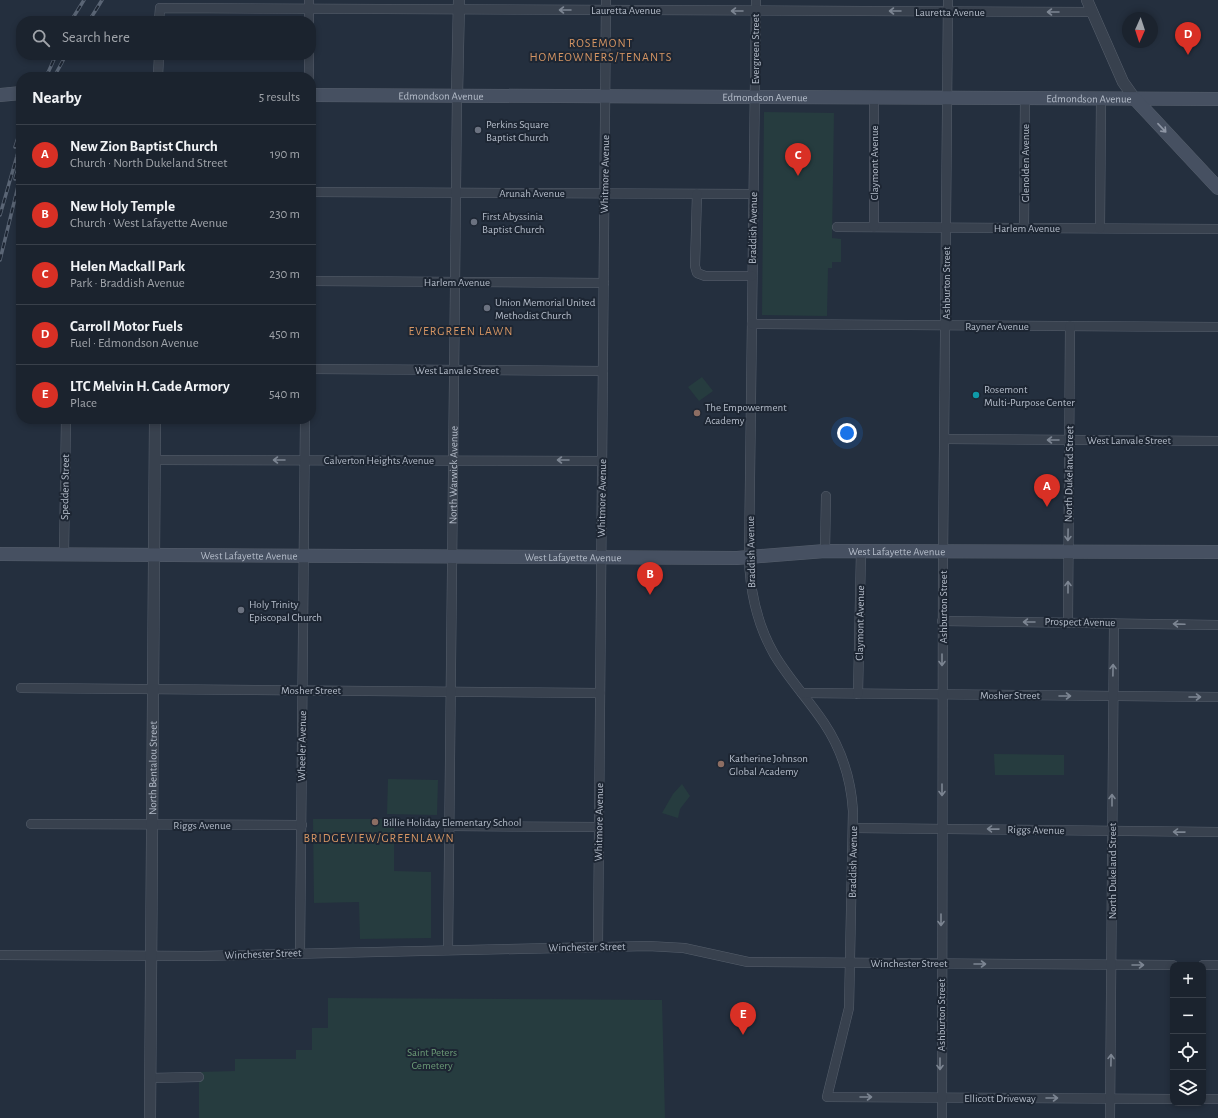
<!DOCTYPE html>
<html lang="en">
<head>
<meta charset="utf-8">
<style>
  body { margin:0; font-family:"Alegreya Sans",sans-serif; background:#282f3a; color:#f1f3f6 }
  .controls { position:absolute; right:12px; bottom:12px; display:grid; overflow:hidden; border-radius:8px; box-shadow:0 2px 6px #0003 }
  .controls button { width:36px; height:36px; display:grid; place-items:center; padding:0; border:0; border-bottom:1px solid #39404a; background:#1b232e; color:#f1f3f6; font:20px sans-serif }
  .compass { position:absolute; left:1122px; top:12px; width:36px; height:36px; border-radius:50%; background:#1b232e; box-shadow:0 2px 6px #0003; rotate:183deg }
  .you { position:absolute; left:847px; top:433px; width:14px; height:14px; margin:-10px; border:3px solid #fff; border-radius:50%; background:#1a73e8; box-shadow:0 0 0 6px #1a73e833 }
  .badge { display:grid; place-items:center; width:26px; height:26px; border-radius:50%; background:#d93025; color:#fff; font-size:13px; font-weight:700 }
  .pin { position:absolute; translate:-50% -33px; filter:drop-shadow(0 1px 2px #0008) }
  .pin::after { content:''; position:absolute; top:21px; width:14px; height:12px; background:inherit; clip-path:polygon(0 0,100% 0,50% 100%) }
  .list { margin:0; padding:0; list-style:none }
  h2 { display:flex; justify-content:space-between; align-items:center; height:52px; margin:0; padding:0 16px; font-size:17px }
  h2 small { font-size:13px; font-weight:400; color:#a0a4aa }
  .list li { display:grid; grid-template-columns:26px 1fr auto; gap:12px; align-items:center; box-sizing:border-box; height:60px; padding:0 16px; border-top:1px solid #39404a }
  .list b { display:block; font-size:15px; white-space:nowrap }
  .list p { margin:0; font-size:13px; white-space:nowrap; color:#a0a4aa }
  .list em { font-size:13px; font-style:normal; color:#a0a4aa }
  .icon { flex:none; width:22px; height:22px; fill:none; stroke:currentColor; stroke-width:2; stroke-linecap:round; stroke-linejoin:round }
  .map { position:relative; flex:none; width:1218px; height:1118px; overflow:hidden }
  .search { position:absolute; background:#1b232e; box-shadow:0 2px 6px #0003; left:16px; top:16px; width:300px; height:44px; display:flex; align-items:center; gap:10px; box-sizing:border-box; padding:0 14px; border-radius:16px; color:#a0a4aa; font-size:15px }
  .panel { position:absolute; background:#1b232e; box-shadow:0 2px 6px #0003; left:16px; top:72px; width:300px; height:352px; border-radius:16px }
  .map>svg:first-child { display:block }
  .green { fill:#263c3f }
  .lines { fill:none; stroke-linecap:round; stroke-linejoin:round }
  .minor-casing { stroke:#565f6c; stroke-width:10 }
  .tertiary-casing { stroke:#565f6c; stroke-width:12 }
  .secondary-casing { stroke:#565f6c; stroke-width:14 }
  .minor { stroke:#38414e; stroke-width:9 }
  .tertiary { stroke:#38414e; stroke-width:11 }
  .secondary { stroke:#465061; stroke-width:13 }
  .rail-casing { stroke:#5a6575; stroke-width:3.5 }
  .rail { stroke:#1d2633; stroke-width:2; stroke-dasharray:6; stroke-linecap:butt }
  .oneway { stroke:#7c8592 }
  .oneway2 { stroke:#8e96a5 }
  .worship-dot { fill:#6b7280; stroke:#1d2633; stroke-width:1.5 }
  .culture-dot { fill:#0f9aa8; stroke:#1d2633; stroke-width:1.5 }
  .education-dot { fill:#8d6e63; stroke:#1d2633; stroke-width:1.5 }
  .labels { text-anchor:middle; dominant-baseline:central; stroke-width:4; stroke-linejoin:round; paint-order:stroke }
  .street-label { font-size:11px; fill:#b4bcc9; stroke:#1d2633 }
  .poi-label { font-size:11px; fill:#b4bcc9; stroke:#1d2633; text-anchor:start }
  .park-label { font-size:11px; fill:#6b9a76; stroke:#1d2633 }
  .neighbourhood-label { font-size:12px; letter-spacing:1px; fill:#d59563; stroke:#1d2633 }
</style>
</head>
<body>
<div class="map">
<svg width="1218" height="1118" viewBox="0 0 1218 1118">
  <rect width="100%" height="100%" fill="#242f3e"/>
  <g class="green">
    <path d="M764,112L834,113L832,238L841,239V262H832V268H828L827,316L762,315Z"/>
    <path d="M702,377L713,391L699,401L688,387Z"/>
    <path d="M994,754L1064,755V775H995Z"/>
    <path d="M388,779L438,780L437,815L387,814Z"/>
    <path d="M682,784L690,796L680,809L678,818L662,813L673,794Z"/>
    <path d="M313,819H394V871L431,872V938L360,939L359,902L314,903Z"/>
    <path d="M328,998L662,1000L665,1118H199V1072L235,1071V1059H296V1050H312V1028H328Z"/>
  </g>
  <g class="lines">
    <defs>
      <g id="minor">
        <path d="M756,0L749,558C750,592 757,624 774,654C788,678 808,699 824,723C842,750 851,779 853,811L849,1008L827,1097L1173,1099"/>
        <path d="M159,21L160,8L1092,12"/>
        <path d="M309,21V0"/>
        <path d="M158,77L159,55"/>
        <path d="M309,77V55"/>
        <path d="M311,192L753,194"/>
        <path d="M697,194L695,266L697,273L705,276H752"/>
        <path d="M837,227L1218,229"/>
        <path d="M874,227V98"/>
        <path d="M1024,228L1025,99"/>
        <path d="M1100,228L1101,99"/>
        <path d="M311,281L604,283"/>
        <path d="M752,324L1218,327"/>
        <path d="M311,369L603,371"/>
        <path d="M945,439L1218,441"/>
        <path d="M155,460L602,461"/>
        <path d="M825,551L826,496"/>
        <path d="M64,554L66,419"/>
        <path d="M942,621L1218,625"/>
        <path d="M1068,622L1070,326"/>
        <path d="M21,688L600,693"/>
        <path d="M802,693L1218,697"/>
        <path d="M858,694L861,551"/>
        <path d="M31,824L302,825"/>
        <path d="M449,826L599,827"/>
        <path d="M854,828L1218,832"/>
        <path d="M598,947L606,0"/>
        <path id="s1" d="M448,950L457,95"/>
        <path d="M300,953L305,419"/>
        <path d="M0,955L200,956L648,946L684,948L748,962L1173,965"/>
        <path d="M1203,965H1218"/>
        <path d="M150,1078L199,1077"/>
        <path d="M1203,1099H1218"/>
        <path d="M942,1118L943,560L948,0"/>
        <path d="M1110,1118L1114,623"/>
      </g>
      <g id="tertiary">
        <path d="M1087,0L1123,82L1135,99"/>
        <path d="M457,95L459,0"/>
        <path id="s2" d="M150,1118L155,419"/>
      </g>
      <g id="secondary">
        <path d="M0,95L21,93"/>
        <path id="s3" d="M311,95L1218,99"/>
        <path d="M1135,99L1218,188"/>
        <path id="s4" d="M0,554L737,558L825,551L1218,552"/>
      </g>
    </defs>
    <use href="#minor" class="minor-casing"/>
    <use href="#tertiary" class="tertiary-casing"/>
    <use href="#secondary" class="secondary-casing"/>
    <use href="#minor" class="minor"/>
    <use href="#tertiary" class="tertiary"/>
    <use href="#secondary" class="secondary"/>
    <defs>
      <g id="rail">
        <path d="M71,21L84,0"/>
        <path d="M89,21L102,0"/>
        <path d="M46,77L56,55"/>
        <path d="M54,77L66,55"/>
        <path d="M15,147L21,128"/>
        <path d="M15,179L21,158"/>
        <path d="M0,215L21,142"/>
        <path d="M0,260L21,174"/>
      </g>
    </defs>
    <use href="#rail" class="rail-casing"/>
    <use href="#rail" class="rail"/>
  </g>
  <defs><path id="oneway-shaft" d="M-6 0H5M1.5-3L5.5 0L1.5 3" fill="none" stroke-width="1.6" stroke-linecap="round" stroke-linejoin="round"/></defs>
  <g class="oneway">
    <use href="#oneway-shaft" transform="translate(565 10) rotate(-180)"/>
    <use href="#oneway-shaft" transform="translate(737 11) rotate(-180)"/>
    <use href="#oneway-shaft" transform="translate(895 11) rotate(-180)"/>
    <use href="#oneway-shaft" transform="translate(1053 12) rotate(-180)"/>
    <use href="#oneway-shaft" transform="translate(1053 440) rotate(-180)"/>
    <use href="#oneway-shaft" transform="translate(279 460) rotate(-180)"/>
    <use href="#oneway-shaft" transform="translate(563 460) rotate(-180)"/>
    <use href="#oneway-shaft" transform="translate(1068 535) rotate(91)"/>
    <use href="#oneway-shaft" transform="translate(1068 587) rotate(-90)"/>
    <use href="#oneway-shaft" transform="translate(1029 622) rotate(180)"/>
    <use href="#oneway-shaft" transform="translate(1179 624) rotate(-178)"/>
    <use href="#oneway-shaft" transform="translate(942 660) rotate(90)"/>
    <use href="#oneway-shaft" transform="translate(1113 670) rotate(-89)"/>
    <use href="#oneway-shaft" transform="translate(1065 696)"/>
    <use href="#oneway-shaft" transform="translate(1195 697)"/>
    <use href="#oneway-shaft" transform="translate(942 790) rotate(90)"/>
    <use href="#oneway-shaft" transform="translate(1112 800) rotate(-90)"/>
    <use href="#oneway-shaft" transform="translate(993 829) rotate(-179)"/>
    <use href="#oneway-shaft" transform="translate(1179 832) rotate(-179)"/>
    <use href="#oneway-shaft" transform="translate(941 920) rotate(90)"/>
    <use href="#oneway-shaft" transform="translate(980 964)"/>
    <use href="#oneway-shaft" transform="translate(1138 965)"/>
    <use href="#oneway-shaft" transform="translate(1111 1060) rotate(-89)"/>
    <use href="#oneway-shaft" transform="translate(940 1064) rotate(90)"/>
    <use href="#oneway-shaft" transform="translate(866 1097)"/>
    <use href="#oneway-shaft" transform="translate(1052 1098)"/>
  </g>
  <use class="oneway2" href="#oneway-shaft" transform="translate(1162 128) rotate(47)"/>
  <g class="worship-dot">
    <circle cx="478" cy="130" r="4"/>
    <circle cx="474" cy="222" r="4"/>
    <circle cx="487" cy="308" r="4"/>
    <circle cx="241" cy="610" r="4"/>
  </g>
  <circle class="culture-dot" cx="976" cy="395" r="4"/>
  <g class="education-dot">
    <circle cx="697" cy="413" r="4"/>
    <circle cx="721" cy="764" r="4"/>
    <circle cx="375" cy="822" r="4"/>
  </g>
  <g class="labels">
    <g class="street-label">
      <text x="626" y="10">Lauretta Avenue</text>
      <text x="950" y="12">Lauretta Avenue</text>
      <text transform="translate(755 49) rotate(-90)">Evergreen Street</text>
      <text stroke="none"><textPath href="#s3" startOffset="130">Edmondson Avenue</textPath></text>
      <text stroke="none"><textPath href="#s3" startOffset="454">Edmondson Avenue</textPath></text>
      <text stroke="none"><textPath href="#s3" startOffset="778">Edmondson Avenue</textPath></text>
      <text transform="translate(874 163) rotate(-90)">Claymont Avenue</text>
      <text transform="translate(1025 163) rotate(-90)">Glenolden Avenue</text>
      <text transform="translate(605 174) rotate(-89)">Whitmore Avenue</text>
      <text x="532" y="193">Arunah Avenue</text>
      <text transform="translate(753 228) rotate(-89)">Braddish Avenue</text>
      <text x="1027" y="228">Harlem Avenue</text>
      <text x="457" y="282">Harlem Avenue</text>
      <text transform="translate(946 283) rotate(-90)">Ashburton Street</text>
      <text x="997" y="326">Rayner Avenue</text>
      <text x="457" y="370">West Lanvale Street</text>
      <text x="1129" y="440">West Lanvale Street</text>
      <text x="379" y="460">Calverton Heights Avenue</text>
      <text transform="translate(1069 474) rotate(-89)">North Dukeland Street</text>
      <text stroke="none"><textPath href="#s1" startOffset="475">North Warwick Avenue</textPath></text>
      <text transform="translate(65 487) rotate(-89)">Spedden Street</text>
      <text transform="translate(602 498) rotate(-89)">Whitmore Avenue</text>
      <text stroke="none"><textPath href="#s4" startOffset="897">West Lafayette Avenue</textPath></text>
      <text transform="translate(751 552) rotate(-91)">Braddish Avenue</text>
      <text stroke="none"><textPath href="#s4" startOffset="249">West Lafayette Avenue</textPath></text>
      <text stroke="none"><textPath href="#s4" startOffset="573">West Lafayette Avenue</textPath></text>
      <text transform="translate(943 607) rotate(-90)">Ashburton Street</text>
      <text transform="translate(1080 622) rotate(1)">Prospect Avenue</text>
      <text transform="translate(860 623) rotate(-89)">Claymont Avenue</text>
      <text x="311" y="690">Mosher Street</text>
      <text x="1010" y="695">Mosher Street</text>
      <text transform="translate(302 746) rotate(-89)">Wheeler Avenue</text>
      <text stroke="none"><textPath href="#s2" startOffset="350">North Bentalou Street</textPath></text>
      <text transform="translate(599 822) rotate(-89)">Whitmore Avenue</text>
      <text x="202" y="825">Riggs Avenue</text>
      <text transform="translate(1036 830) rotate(1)">Riggs Avenue</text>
      <text transform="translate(853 862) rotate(-89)">Braddish Avenue</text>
      <text transform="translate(1112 871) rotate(-90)">North Dukeland Street</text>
      <text transform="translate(587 947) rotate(-1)">Winchester Street</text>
      <text transform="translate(263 954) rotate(-2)">Winchester Street</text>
      <text x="909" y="963">Winchester Street</text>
      <text transform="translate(941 1015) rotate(-90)">Ashburton Street</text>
      <text x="1000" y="1098">Ellicott Driveway</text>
    </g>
    <g class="poi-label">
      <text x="486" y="124">Perkins Square<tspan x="486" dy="13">Baptist Church</tspan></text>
      <text x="482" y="216">First Abyssinia<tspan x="482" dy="13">Baptist Church</tspan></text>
      <text x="495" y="302">Union Memorial United<tspan x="495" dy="13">Methodist Church</tspan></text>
      <text x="984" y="389">Rosemont<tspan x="984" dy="13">Multi-Purpose Center</tspan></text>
      <text x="705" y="407">The Empowerment<tspan x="705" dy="13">Academy</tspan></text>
      <text x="249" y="604">Holy Trinity<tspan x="249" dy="13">Episcopal Church</tspan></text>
      <text x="729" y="758">Katherine Johnson<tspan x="729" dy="13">Global Academy</tspan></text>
      <text x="383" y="822">Billie Holiday Elementary School</text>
    </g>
    <g class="park-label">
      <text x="432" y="1052">Saint Peters<tspan x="432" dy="13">Cemetery</tspan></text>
    </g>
    <g class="neighbourhood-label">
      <text x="601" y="43">ROSEMONT<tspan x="601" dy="14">HOMEOWNERS/TENANTS</tspan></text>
      <text x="461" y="331">EVERGREEN LAWN</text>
      <text x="379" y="838">BRIDGEVIEW/GREENLAWN</text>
    </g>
  </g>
</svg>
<div class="controls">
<button>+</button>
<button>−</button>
<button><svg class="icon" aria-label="locate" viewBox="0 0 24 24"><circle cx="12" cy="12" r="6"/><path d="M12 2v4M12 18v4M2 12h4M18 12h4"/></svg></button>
<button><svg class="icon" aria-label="layers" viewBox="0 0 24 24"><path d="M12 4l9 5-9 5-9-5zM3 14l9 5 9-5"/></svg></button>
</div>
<svg class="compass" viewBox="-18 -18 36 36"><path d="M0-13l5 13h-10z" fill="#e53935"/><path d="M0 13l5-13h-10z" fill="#a0a4aa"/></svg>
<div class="you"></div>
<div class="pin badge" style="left:1047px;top:507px">A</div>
<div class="pin badge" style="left:650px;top:595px">B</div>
<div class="pin badge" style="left:798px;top:176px">C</div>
<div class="pin badge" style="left:1188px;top:55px">D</div>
<div class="pin badge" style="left:743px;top:1035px">E</div>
<div class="search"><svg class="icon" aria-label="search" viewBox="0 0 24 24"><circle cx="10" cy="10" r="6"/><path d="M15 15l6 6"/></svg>Search here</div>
<section class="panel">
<h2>Nearby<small>5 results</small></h2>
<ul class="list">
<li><span class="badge">A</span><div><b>New Zion Baptist Church</b><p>Church · North Dukeland Street</p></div><em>190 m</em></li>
<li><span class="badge">B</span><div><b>New Holy Temple</b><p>Church · West Lafayette Avenue</p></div><em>230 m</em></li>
<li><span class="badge">C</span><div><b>Helen Mackall Park</b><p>Park · Braddish Avenue</p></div><em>230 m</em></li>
<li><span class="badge">D</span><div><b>Carroll Motor Fuels</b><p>Fuel · Edmondson Avenue</p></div><em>450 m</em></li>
<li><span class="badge">E</span><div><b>LTC Melvin H. Cade Armory</b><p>Place</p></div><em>540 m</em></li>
</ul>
</section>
</div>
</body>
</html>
